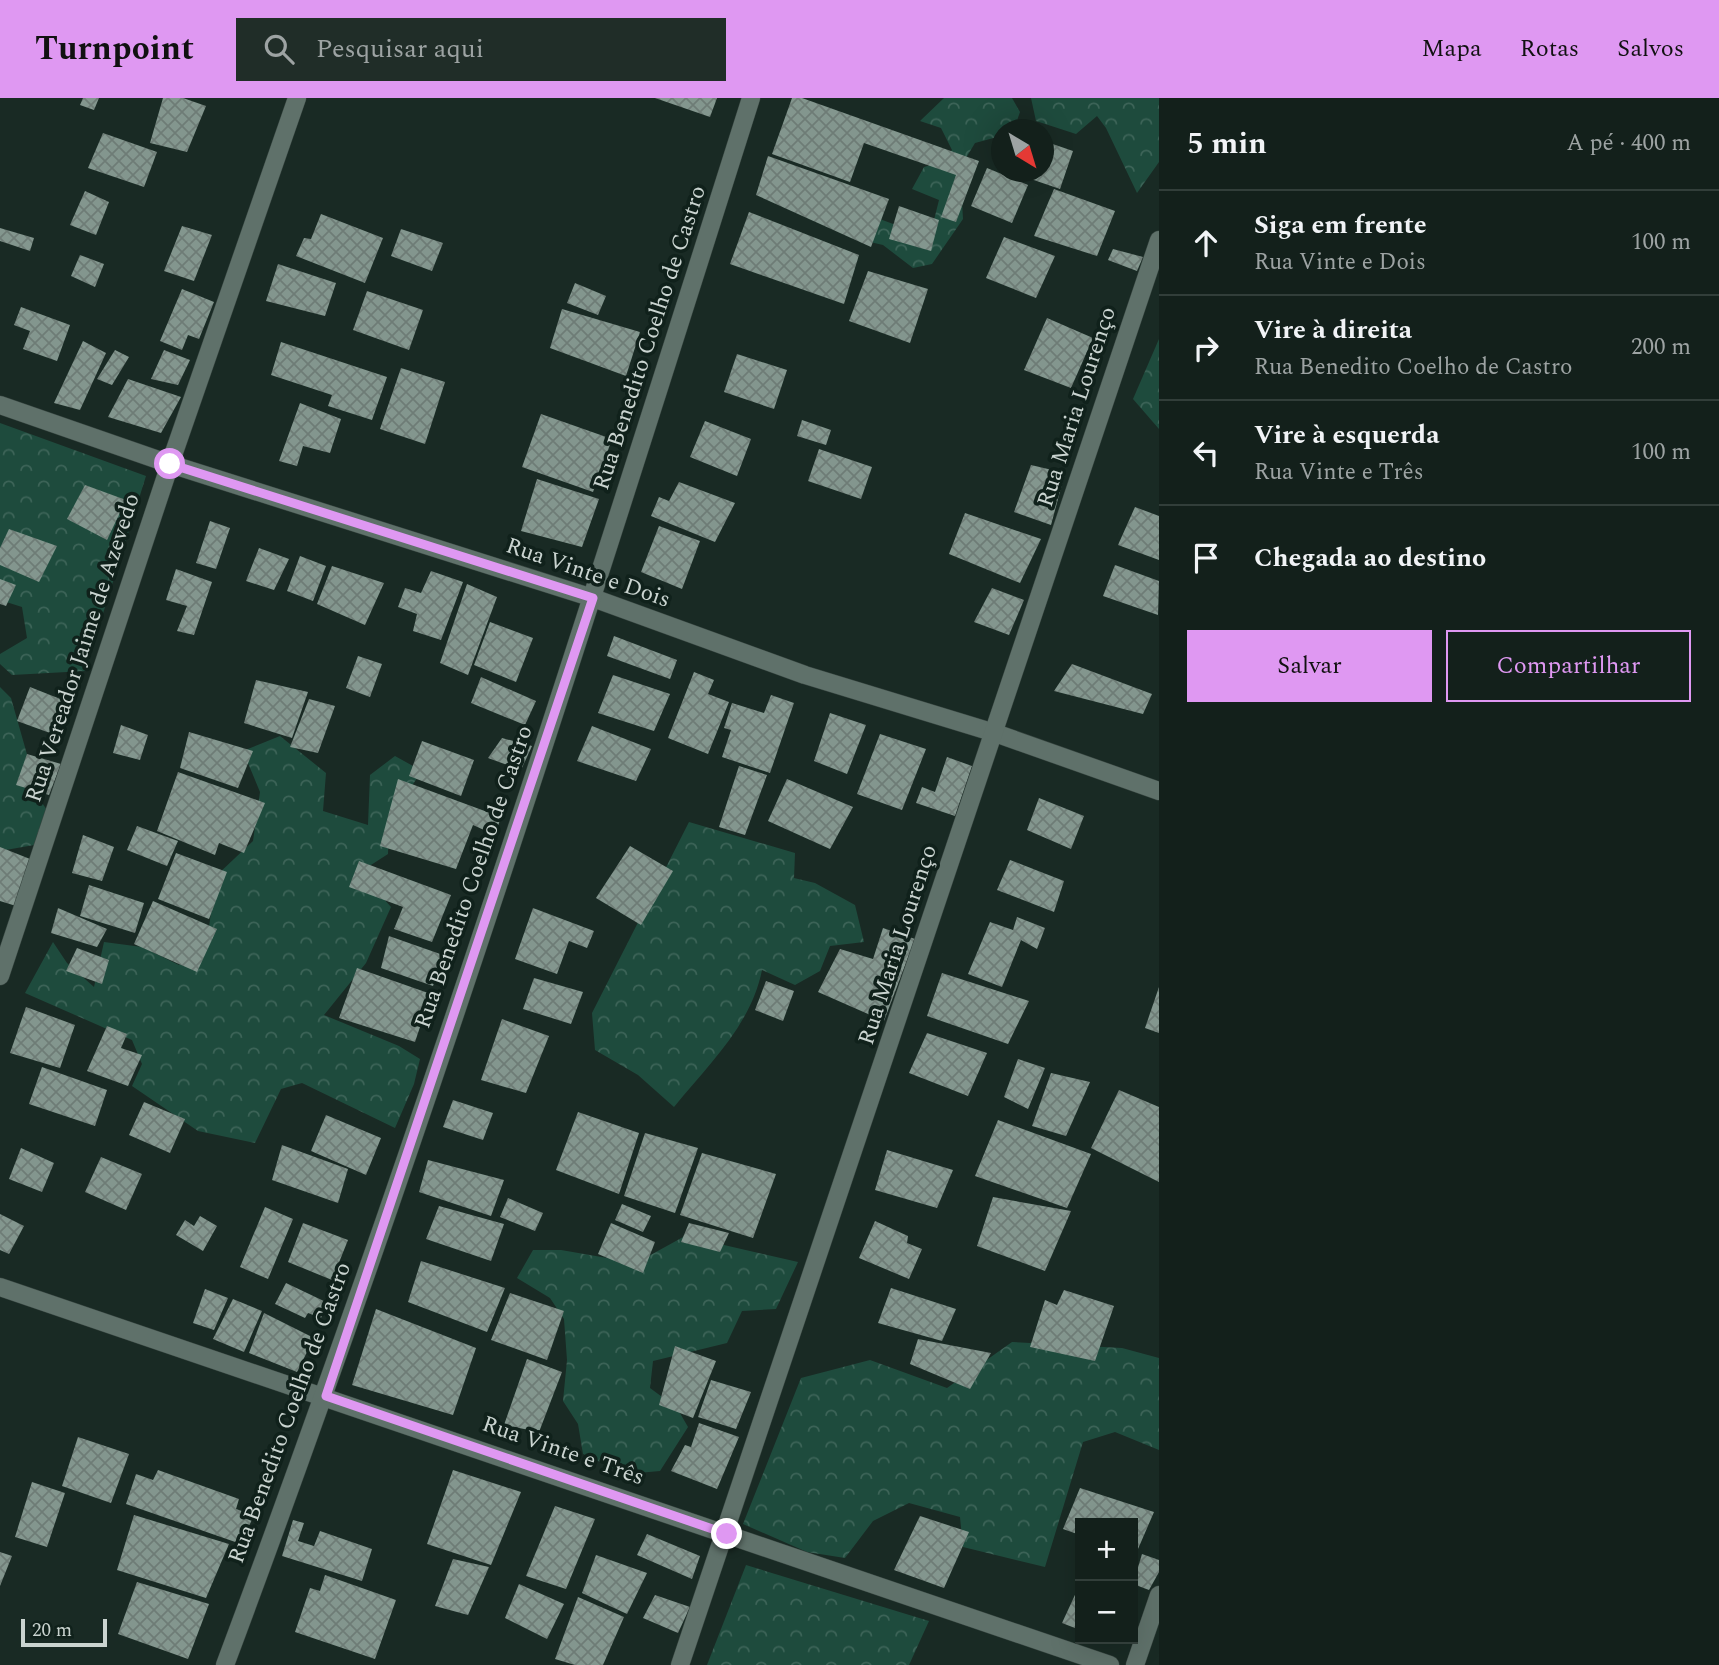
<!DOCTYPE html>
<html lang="pt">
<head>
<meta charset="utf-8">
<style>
  body { margin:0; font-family:Spectral,serif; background:#202d28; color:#f1f3f6 }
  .controls { position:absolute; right:21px; bottom:21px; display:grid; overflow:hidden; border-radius:0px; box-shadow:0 7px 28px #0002 }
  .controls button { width:63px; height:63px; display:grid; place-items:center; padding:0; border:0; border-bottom:2px solid #323e3a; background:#13201b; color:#f1f3f6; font:35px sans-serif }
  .compass { position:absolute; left:991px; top:21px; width:63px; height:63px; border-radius:50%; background:#13201b; box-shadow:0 7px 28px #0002; rotate:142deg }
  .scale { position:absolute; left:21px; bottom:18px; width:86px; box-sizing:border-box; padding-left:7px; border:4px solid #cad4d0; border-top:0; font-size:19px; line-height:24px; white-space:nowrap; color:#cad4d0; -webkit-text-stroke:5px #10211b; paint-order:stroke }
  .stop { position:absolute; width:21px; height:21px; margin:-16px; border:5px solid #df98f2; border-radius:50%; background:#fff }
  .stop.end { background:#df98f2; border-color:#fff; box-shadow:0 2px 7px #0008 }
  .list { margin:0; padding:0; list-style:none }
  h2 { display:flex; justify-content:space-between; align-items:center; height:91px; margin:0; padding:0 28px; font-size:30px }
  h2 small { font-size:23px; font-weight:400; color:#9da3a3 }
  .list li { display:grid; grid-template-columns:46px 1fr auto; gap:21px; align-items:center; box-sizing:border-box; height:105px; padding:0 28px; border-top:2px solid #323e3a }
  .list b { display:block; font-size:26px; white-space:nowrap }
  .list p { margin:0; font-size:23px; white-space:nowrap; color:#9da3a3 }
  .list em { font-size:23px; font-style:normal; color:#9da3a3 }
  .actions { display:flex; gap:14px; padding:21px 28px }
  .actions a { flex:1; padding:16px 0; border:2px solid #df98f2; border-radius:0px; text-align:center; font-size:24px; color:#df98f2 }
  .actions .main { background:#df98f2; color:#111 }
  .icon { flex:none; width:38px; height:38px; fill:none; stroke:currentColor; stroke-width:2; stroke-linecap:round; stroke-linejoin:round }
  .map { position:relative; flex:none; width:1159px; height:1567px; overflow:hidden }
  header { display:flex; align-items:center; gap:42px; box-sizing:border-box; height:98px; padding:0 35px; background:#df98f2; color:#111 }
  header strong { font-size:33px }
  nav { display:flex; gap:38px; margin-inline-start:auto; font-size:24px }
  .search { width:490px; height:63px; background:#202d28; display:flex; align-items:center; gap:18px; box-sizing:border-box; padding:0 24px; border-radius:0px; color:#9da3a3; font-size:26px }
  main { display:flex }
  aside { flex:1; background:#13201b }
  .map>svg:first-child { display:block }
  .forest { fill:url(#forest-crowns) }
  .building { fill:url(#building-cross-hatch) }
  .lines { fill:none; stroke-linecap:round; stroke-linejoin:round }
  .minor-casing { stroke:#374540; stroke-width:19 }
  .minor { stroke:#5f716a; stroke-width:18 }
  .route { stroke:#df98f2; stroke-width:9 }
  .labels { text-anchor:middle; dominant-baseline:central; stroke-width:7; stroke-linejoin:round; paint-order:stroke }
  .street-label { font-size:23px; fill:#cad4d0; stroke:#10211b }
</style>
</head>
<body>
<header>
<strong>Turnpoint</strong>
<div class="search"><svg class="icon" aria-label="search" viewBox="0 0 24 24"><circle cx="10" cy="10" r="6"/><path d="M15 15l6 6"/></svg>Pesquisar aqui</div>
<nav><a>Mapa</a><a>Rotas</a><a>Salvos</a></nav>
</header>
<main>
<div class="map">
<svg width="1159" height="1567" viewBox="0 0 1159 1567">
  <defs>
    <pattern id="forest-crowns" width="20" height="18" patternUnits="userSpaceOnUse" patternTransform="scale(1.75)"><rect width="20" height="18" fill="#1e4b3d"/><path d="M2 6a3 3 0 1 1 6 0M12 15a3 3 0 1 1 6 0" fill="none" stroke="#3d6458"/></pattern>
    <pattern id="building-cross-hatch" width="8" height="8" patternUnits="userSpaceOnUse" patternTransform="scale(1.75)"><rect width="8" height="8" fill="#83968e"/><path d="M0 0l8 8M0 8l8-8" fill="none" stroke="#6e7c76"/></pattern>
  </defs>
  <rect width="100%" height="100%" fill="#192a24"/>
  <g class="forest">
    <path d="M944,0H1012L1020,14L1014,31L1002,32L1001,38L975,45L960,70L963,121L932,166L913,170L883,147L853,140L877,120L912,133L932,130L939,102L912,91L924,69L941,64L952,52L941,30L920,23Z"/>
    <path d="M1031,0H1159V64L1137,95L1106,30L1097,18L1076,36L1036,23Z"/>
    <path d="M1159,241V331L1133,301Z"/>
    <path d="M0,325L146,378L85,573L12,577L0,566V556L27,540L22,509L0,502Z"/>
    <path d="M0,589L11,600L40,702L47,712L34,747L0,753Z"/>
    <path d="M280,638L326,675L323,713L368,727L370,677L395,658L422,673L389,721L388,756L360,774L391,809L366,865L324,917L399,948L420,961L414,986L395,1030L302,985L281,991L255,1045L198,1033L132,988L142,966L132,942L25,895L53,844L67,865L94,889L104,844L142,849L179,867L209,829L216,778L253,743L260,694L243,653Z"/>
    <path d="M689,724L795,755L794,780L815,785L855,807L864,844L830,848L820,873L795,887L762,872C751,927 709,966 674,1009L638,977L595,952L592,915Z"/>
    <path d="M685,1138L798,1164L776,1211L742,1213L727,1245L653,1263L650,1290L677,1310L688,1329L660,1373L626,1376L583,1356L578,1326L563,1303L567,1262L564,1221L550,1200L517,1180L533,1152H561L636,1165Z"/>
    <path d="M1012,1244L1122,1250L1159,1260V1352L1115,1334L1083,1344L1045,1469L963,1449L960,1419L909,1405L873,1423L845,1460L807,1454L743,1426L801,1280L870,1262L947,1290Z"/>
    <path d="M746,1467L929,1523L909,1567H707Z"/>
  </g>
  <g class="building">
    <path d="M83,0H99L94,12L80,7Z"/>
    <path d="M163,0H183L206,8L187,54L150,45Z"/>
    <path d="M655,0H717L710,19Z"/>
    <path d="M792,0H802L979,63L956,124L941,119L956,77L864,45L850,84L772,56Z"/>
    <path d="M103,35L157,54L144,89L88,70Z"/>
    <path d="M1044,43L1073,53L1060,91L1022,78L1024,74H1044Z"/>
    <path d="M768,58L889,101L871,149L756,97Z"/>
    <path d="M987,70L1028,87L1012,125L971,108Z"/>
    <path d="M1054,91L1115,113L1097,158L1034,138Z"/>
    <path d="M85,93L109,104L96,137L70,127Z"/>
    <path d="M899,108L939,122L931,153L889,141Z"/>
    <path d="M749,114L859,157L844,206L730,166Z"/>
    <path d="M321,116L383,140L365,185L296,158L304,140L311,141Z"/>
    <path d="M182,128L212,137L194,183L164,173Z"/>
    <path d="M0,130L34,140L30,153L0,143Z"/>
    <path d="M401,131L443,145L432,173L391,158Z"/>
    <path d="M1004,139L1055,158L1036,200L986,180Z"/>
    <path d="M1113,151L1143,159L1137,173L1108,162Z"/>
    <path d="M80,157L104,166L95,189L71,178Z"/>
    <path d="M278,166L336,185L325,218L266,203Z"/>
    <path d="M868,173L928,191L910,245L849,223Z"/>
    <path d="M575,185L606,198L598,217L567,205Z"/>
    <path d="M182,191L214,204L199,241L188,237L182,252L160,243Z"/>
    <path d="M367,193L423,212L409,252L353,232Z"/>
    <path d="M21,209L70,227L57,263L23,251L30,233L14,227Z"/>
    <path d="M562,211L640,234L626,278L550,250Z"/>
    <path d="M1047,220L1093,240L1071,290L1024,272Z"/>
    <path d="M83,243L106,255L80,312L54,305Z"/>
    <path d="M281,244L387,279L372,322L328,308L332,297L271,277Z"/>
    <path d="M115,252L129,259L112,287L97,281Z"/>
    <path d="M164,252L190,262L178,287L151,281Z"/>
    <path d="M737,256L787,272L774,311L724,294Z"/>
    <path d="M401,270L445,284L425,346L380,331Z"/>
    <path d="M128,281L181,299L161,335L108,319Z"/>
    <path d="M300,305L341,321L330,355L303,348L297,368L279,363Z"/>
    <path d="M541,316L612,341L593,394L522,369Z"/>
    <path d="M802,322L831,332L826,347L797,338Z"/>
    <path d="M705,323L751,341L737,378L690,359Z"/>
    <path d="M819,351L872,369L861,401L808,383Z"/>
    <path d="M1031,367L1065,375L1051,427L1014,414Z"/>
    <path d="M537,381L599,401L582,449L521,433Z"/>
    <path d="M679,384L735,405L715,444L651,418L659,399L669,403Z"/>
    <path d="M85,387L126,402L107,442L67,421Z"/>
    <path d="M1135,409L1159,418V462L1118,447Z"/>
    <path d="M965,415L1041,441L1020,485L949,456Z"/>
    <path d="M210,423L230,430L216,471L196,465Z"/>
    <path d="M659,428L700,443L682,491L641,474Z"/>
    <path d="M9,431L57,448L39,484L0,467V450Z"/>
    <path d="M259,450L289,461L274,492L246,483Z"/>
    <path d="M300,458L326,468L313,503L287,493Z"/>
    <path d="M1115,467L1159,483L1158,517L1103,498Z"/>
    <path d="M332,468L384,485L365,527L317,506Z"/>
    <path d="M176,471L212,484L194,537L177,533L187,508L166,502Z"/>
    <path d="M431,473L463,484L441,542L413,533L417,516L398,509L405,490L421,495Z"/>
    <path d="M0,481L16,487L6,508L0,506Z"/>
    <path d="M467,486L497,499L468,577L440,565Z"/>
    <path d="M992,490L1024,502L1009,537L974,524Z"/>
    <path d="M490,524L533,540L516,584L474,567Z"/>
    <path d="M614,538L677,562L670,581L607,558Z"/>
    <path d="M358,558L382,566L370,599L346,590Z"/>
    <path d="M1072,566L1152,596L1143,616L1054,593Z"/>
    <path d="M694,574L714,582L708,596L729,604L708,656L668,640Z"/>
    <path d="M613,577L670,596L654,633L598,615Z"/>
    <path d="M481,579L536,603L525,627L471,605Z"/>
    <path d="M256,582L308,594L292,640L244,625Z"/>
    <path d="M30,589L73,606L61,639L17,623Z"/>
    <path d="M771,597L794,605L770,675L722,659L731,632L724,630L732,605L764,615Z"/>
    <path d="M309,601L335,608L318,655L290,649Z"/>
    <path d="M830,615L866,627L847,676L814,663Z"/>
    <path d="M121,627L148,637L140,662L113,655Z"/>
    <path d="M592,628L651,651L636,683L577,663Z"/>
    <path d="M189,634L253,653L238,690L180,670Z"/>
    <path d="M880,636L926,651L902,712L857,696Z"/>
    <path d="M502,640L532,648L521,672L488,660Z"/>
    <path d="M422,643L474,662L461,698L409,678Z"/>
    <path d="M27,656L61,666L49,697L16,687Z"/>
    <path d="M947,659L972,668L955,718L916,705L922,689L935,694Z"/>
    <path d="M739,668L767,677L745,737L719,729Z"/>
    <path d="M178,674L265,705L244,755L219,745L215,757L157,733Z"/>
    <path d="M398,681L501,719L495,737L473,727L456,771L380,748Z"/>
    <path d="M787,681L853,709L830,751L768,723Z"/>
    <path d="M1039,700L1084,718L1071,751L1027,732Z"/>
    <path d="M137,728L178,743L167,768L127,752Z"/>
    <path d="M83,737L114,749L102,783L72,775Z"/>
    <path d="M630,748L673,773L641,827L596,800Z"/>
    <path d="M0,749L30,761L16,808L0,803Z"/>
    <path d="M176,755L227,774L209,821L158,801Z"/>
    <path d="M1010,762L1064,783L1054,814L997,792Z"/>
    <path d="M359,763L451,797L432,844L394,831L403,809L349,789Z"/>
    <path d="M89,787L144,805L135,835L80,818Z"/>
    <path d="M153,803L217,831L197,874L134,846Z"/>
    <path d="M58,810L107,831L97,849L51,835Z"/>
    <path d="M533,810L594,833L587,850L569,843L557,876L515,861Z"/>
    <path d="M1017,819L1045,830L1037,851L1021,842L1002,889L968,876L990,824L1013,832Z"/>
    <path d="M883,830L915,841L884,923L818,894L840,851L873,861Z"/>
    <path d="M389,838L443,857L433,888L381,870Z"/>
    <path d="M77,850L109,862L102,886L66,873Z"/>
    <path d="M357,870L431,896L415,944L339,920Z"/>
    <path d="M942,875L1029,903L1008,946L927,918Z"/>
    <path d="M534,880L583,894L571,926L523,911Z"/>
    <path d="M766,883L794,893L783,923L755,912Z"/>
    <path d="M1159,889V935L1145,930Z"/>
    <path d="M26,909L75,927L60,970L10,955Z"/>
    <path d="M502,921L549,938L526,995L481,982Z"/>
    <path d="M107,928L127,936L121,950L142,957L128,988L87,973Z"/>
    <path d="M927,935L987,955L968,998L909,975Z"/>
    <path d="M1018,961L1045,970L1028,1011L1004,999Z"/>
    <path d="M42,969L107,992L95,1028L29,1006Z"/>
    <path d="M1051,975L1090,984L1066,1038L1032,1028Z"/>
    <path d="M1119,992L1159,1009V1084L1091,1050Z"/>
    <path d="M453,1002L493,1015L483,1042L443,1029Z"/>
    <path d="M144,1004L185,1021L170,1055L129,1037Z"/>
    <path d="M578,1014L639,1035L619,1096L556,1072Z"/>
    <path d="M326,1017L381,1040L366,1077L311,1053Z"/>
    <path d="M998,1022L1091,1056L1067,1110L975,1078Z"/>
    <path d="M645,1035L698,1050L675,1115L624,1098Z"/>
    <path d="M282,1047L348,1071L338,1105L272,1082Z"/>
    <path d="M21,1050L54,1065L42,1094L9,1081Z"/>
    <path d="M887,1052L953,1072L937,1110L875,1092Z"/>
    <path d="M702,1055L776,1076L753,1140L680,1117Z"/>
    <path d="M101,1059L142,1076L126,1112L85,1094Z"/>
    <path d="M428,1062L504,1082L491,1118L419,1094Z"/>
    <path d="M993,1099L1071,1113L1045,1173L977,1148Z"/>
    <path d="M508,1100L543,1115L535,1133L500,1119Z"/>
    <path d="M622,1106L651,1118L643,1134L615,1122Z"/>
    <path d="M439,1108L504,1126L491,1163L426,1141Z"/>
    <path d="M265,1109L293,1121L268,1181L240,1169Z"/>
    <path d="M0,1116L24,1128L9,1156L0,1152Z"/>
    <path d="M200,1118L217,1128L203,1153L176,1137L185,1122L194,1128Z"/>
    <path d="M875,1123L908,1138L907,1145L922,1151L909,1181L859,1160Z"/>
    <path d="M303,1125L348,1142L332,1182L288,1164Z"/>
    <path d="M611,1125L655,1144L643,1175L598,1156Z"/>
    <path d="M689,1125L729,1135L720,1154L681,1144Z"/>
    <path d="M421,1163L505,1190L487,1234L408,1204Z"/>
    <path d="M286,1185L328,1205L321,1220L308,1215L305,1220L275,1206Z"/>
    <path d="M891,1190L956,1211L942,1243L878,1225Z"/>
    <path d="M205,1191L228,1200L214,1232L193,1225Z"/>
    <path d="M1064,1192L1114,1208L1095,1263L1030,1249L1045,1202L1057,1207Z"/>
    <path d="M510,1195L564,1213L547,1262L491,1242Z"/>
    <path d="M233,1201L262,1213L244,1254L213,1241Z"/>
    <path d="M376,1211L476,1250L453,1317L352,1287Z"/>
    <path d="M264,1215L314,1240L297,1274L249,1255Z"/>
    <path d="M918,1241L991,1255L970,1291L910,1266Z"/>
    <path d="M675,1248L716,1263L693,1320L659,1307Z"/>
    <path d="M527,1261L562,1274L539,1334L504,1327Z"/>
    <path d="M711,1282L751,1294L736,1331L698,1319Z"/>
    <path d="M699,1325L739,1339L717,1391L671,1373L685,1347L691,1349Z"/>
    <path d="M78,1339L129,1356L111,1405L62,1388Z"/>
    <path d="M158,1372L239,1401L236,1411L254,1417L241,1446L126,1406L136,1376L153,1382Z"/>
    <path d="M453,1372L521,1394L491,1467L427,1446Z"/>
    <path d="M32,1384L65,1395L47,1449L15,1439Z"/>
    <path d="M1080,1390L1154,1414L1135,1458L1133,1425H1080V1437L1063,1431Z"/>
    <path d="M555,1408L595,1421L566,1491L526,1478Z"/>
    <path d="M134,1417L229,1446L206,1500L117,1472Z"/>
    <path d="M920,1418L969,1434L944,1490L894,1472Z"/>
    <path d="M293,1422L304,1425L298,1443L314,1448L320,1433L372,1451L362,1483L282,1458Z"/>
    <path d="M647,1436L700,1458L692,1481L637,1457Z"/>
    <path d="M0,1454L12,1458L0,1488Z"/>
    <path d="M1142,1456L1159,1462V1474L1149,1492L1133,1486Z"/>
    <path d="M596,1457L647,1475L627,1516L582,1495Z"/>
    <path d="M453,1461L489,1469L468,1517L435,1508Z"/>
    <path d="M325,1477L396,1502L375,1561L295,1534L310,1490L320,1493Z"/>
    <path d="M137,1484L209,1506L188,1561L118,1536Z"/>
    <path d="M519,1486L564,1506L547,1541L505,1520Z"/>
    <path d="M1080,1486V1532L1062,1525Z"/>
    <path d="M655,1497L690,1509L678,1535L643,1520Z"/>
    <path d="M578,1499L624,1519L603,1567H575L555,1561Z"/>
  </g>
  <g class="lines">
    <defs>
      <g id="minor">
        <path d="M0,307L170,366L593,500L805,577L995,635L1159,693"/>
        <path d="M0,878L170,366L297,0"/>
        <path d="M0,1189L1110,1567"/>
        <path d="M225,1567C418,1051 585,525 751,0"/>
        <path d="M680,1567L1159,142"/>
        <path d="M1135,1567L1159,1497"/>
      </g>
    </defs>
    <use href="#minor" class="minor-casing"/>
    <use href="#minor" class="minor"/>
  </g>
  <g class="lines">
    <path class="route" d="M170,366L593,500L326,1298L727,1436"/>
  </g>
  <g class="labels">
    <g class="street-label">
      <text transform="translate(650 240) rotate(-72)">Rua Benedito Coelho de Castro</text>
      <text transform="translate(1077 309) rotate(-72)">Rua Maria Lourenço</text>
      <text transform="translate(588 475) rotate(19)">Rua Vinte e Dois</text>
      <text transform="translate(83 550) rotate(-72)">Rua Vereador Jaime de Azevedo</text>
      <text transform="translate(474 779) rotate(-71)">Rua Benedito Coelho de Castro</text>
      <text transform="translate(898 847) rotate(-72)">Rua Maria Lourenço</text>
      <text transform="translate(290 1315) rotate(-70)">Rua Benedito Coelho de Castro</text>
      <text transform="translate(563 1353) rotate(19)">Rua Vinte e Três</text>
    </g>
  </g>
</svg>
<div class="controls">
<button>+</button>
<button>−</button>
</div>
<svg class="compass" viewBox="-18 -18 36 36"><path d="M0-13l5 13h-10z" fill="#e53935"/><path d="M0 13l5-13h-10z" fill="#9da3a3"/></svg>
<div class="scale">20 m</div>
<div class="stop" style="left:170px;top:366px"></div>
<div class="stop end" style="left:727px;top:1436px"></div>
</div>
<aside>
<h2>5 min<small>A pé · 400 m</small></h2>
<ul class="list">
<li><svg class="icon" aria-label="ahead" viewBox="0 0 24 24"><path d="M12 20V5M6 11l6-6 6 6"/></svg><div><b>Siga em frente</b><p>Rua Vinte e Dois</p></div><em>100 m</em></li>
<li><svg class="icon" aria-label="right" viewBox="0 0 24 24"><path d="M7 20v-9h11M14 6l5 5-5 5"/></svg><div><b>Vire à direita</b><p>Rua Benedito Coelho de Castro</p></div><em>200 m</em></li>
<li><svg class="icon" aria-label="left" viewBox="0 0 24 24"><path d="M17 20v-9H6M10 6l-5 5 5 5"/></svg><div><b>Vire à esquerda</b><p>Rua Vinte e Três</p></div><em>100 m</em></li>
<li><svg class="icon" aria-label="arrive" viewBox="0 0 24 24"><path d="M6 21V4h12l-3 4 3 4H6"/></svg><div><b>Chegada ao destino</b></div></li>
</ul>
<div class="actions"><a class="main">Salvar</a><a>Compartilhar</a></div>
</aside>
</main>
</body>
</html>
